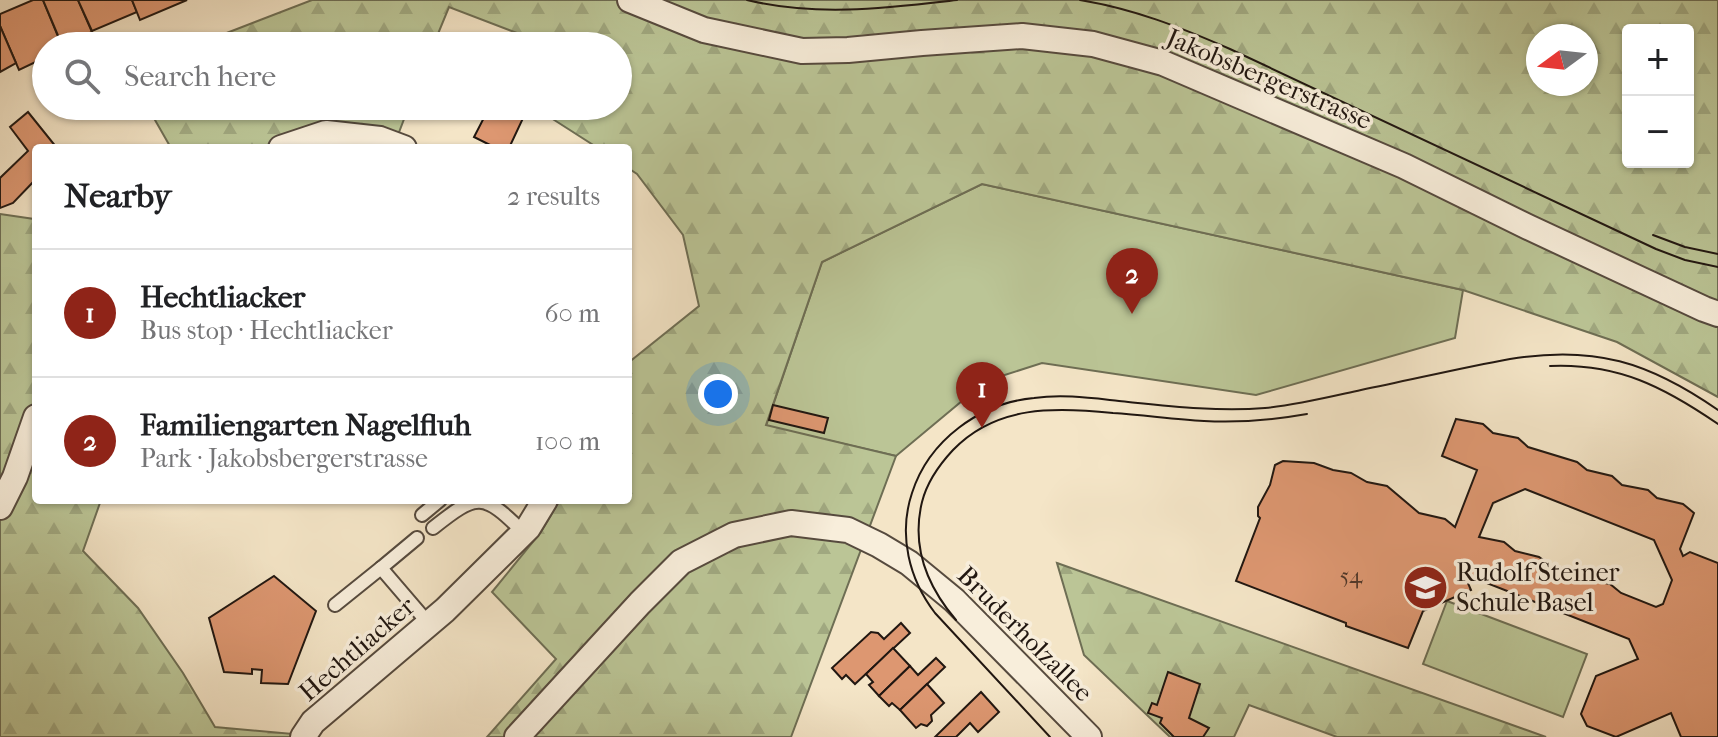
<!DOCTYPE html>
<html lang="en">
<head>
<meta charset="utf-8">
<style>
  body { margin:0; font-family:"IM FELL French Canon",serif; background:#f6f6f6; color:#202124 }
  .controls { position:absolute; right:24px; top:24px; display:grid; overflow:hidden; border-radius:8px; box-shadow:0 2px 6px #0004 }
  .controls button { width:72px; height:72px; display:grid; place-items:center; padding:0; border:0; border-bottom:2px solid #e0e0e0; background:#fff; color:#202124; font:40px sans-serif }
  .compass { position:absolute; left:1526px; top:24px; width:72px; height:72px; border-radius:50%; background:#fff; box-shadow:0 2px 6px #0004; rotate:255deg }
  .you { position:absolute; left:718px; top:394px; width:28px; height:28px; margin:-20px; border:6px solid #fff; border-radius:50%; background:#1a73e8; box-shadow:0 0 0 12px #1a73e833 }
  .badge { display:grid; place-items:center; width:52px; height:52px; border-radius:50%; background:#8f2418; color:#fff; font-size:26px; font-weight:700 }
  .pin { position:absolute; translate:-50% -66px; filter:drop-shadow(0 2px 4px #0008) }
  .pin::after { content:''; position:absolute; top:42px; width:28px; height:24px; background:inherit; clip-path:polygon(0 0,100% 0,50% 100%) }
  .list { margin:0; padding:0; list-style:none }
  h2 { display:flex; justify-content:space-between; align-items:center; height:104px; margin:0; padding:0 32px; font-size:34px }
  h2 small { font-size:26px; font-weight:400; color:#757577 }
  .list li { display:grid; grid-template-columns:52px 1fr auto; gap:24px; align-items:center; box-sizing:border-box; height:128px; padding:0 32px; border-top:2px solid #e0e0e0 }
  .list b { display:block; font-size:30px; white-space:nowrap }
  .list p { margin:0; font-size:26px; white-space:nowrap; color:#757577 }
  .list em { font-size:26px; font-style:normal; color:#757577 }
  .icon { flex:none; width:44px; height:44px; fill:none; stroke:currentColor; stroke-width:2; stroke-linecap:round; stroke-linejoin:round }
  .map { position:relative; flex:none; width:1718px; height:737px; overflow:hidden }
  .search { position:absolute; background:#fff; box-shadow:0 2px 6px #0004; left:32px; top:32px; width:600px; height:88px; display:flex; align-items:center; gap:20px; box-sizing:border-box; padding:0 28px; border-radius:44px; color:#757577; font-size:30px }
  .panel { position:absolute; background:#fff; box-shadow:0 2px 6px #0004; left:32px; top:144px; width:600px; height:360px; border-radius:8px }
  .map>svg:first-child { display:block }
  .green { fill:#bbc596; stroke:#6e6e54; stroke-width:2 }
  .forest { fill:url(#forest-firs); stroke:#6e6e54; stroke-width:2; fill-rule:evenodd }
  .building { fill:#dd9771; stroke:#211711; stroke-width:2; fill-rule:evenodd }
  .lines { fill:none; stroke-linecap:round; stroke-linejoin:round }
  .service-casing { stroke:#564a3e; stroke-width:16 }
  .minor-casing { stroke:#564a3e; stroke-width:28 }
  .service { stroke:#f8eedb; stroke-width:12 }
  .minor { stroke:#f8eedb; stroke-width:24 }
  .tram { stroke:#211711; stroke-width:2 }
  .labels { text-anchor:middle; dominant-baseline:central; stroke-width:7; stroke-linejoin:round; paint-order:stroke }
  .number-label { font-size:22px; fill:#503729 }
  .street-label { font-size:26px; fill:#211711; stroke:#f8eedb }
  .poi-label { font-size:26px; fill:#211711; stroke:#f8eedb; text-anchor:start }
</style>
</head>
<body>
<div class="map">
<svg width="1718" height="737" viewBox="0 0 1718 737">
  <defs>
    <pattern id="forest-firs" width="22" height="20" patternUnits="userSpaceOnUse" patternTransform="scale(2)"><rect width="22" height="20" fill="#bbc596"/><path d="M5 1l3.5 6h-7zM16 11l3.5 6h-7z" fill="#a0a880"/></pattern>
  </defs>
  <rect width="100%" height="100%" fill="#f4e5c7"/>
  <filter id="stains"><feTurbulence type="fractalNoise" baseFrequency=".0025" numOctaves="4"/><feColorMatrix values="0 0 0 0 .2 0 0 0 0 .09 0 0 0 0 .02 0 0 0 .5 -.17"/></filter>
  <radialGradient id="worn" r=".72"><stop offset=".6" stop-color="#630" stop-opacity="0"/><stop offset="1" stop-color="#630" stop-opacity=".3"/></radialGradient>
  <g class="green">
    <path d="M982,184L1463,290L1455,338L1256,395L1042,363L986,381L896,456L766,426L822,262Z"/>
    <path d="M1447,601L1587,654L1563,717L1423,664Z"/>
  </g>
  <g class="forest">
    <path d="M312,0H1718V397L1617,342L1463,290L982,184L822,262L766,425L896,456L791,737H487L556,659L492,592L541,532L560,500H628V363L699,306L683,235L637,174L628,168V148H598L548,116L554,106H618V46H551L449,7L433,46H193ZM1628,30H1688V162H1628ZM1538,36H1586V84H1538Z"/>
    <path d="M147,106H409L393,148H171Z"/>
    <path d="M0,214L34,219L36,221V500H101L83,551L138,608L183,673L215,727L305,735L304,737H0Z"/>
    <path d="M1057,563L1546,737H1337L1249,705L1234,737H1170L1084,655Z"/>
  </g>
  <g class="building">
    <path d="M33,0H43L62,46H46V57L19,70L0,26V14Z"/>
    <path d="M43,0H78L92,32L62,45Z"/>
    <path d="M78,0H132L137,12L92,31Z"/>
    <path d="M132,0H187L140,20Z"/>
    <path d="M0,26L16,63L0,72Z"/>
    <path d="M490,106H522L520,111L525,114L509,148H496L474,137Z"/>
    <path d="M28,112L57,148H36V179L13,203L0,208V178L28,151L10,127Z"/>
    <path d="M773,405L828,418L824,433L769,420Z"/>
    <path d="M1456,419L1483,424L1493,433L1518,438L1528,447L1577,462L1587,470L1612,476L1622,485L1648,490L1657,498L1683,504L1694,513L1680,549L1683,556L1690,552L1718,563V737H1681L1671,713L1616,737L1587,726L1581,714L1596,676L1638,659L1629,639L1464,574L1471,590L1423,611L1408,648L1346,626V623L1236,581L1260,518L1258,516V507L1270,485L1275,465L1283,461L1314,463L1333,470L1351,473L1367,482L1387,486L1419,513L1445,519L1455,527L1477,470L1442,456ZM1525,489L1654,540L1672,580L1663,604L1656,607L1621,593L1610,584L1585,579L1575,570L1550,565L1539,557L1515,551L1504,542L1479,537L1493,503Z"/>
    <path d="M274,576L316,611L288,684L261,683L262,670L252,669V674L224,672L209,618Z"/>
    <path d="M901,623L910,633L855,684L846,675L842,679L832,668L871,632L878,633L884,639Z"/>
    <path d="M893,648L910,666L879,696L869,685L873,682L866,674Z"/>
    <path d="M936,658L945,667L900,710L892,703L889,706L879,696L910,666L918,675Z"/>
    <path d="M1168,672L1200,684L1189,718L1209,728L1203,737H1174L1160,723L1162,718L1148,713L1152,703L1157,705Z"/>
    <path d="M927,684L944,703L931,715L932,721L927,726L921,724L916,728L900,710Z"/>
    <path d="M981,692L999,712L978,732L970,723L956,737H935Z"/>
  </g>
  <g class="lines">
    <defs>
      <g id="service">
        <path d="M422,515L440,500"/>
        <path d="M433,528C477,493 483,492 523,532"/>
        <path d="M417,538L381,568L429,624"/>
        <path d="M335,605L381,568"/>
      </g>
      <g id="minor">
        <path d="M630,0L704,30L802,51L848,50L922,43L1022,36L1093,44L1163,63L1404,166L1528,227L1704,309L1718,314"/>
        <path d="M281,148L326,133L380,139L404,148"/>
        <path d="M0,507L15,477L36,417"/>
        <path d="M303,737L313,722L445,610L528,528L545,500"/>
        <path d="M517,737L640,603L681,562L734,535L791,523L848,530L879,545L909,563L954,600L1089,737"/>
      </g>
    </defs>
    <use href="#service" class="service-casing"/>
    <use href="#minor" class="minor-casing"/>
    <use href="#service" class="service"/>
    <use href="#minor" class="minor"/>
    <g class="tram">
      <path d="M747,0C817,17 887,8 957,0"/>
      <path d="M1080,0C1134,9 1180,27 1230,49L1656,249L1685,260L1718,267"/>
      <path d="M1653,235L1685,247L1718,254"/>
      <path d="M1550,366C1618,363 1664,387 1718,424"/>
      <path d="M956,620C927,586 911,547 922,502C927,482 939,465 953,450C996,405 1055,407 1113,413C1143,415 1173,419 1204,421C1239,423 1273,420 1307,414"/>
      <path d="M1050,737L935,613C909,579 898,535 912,493C929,440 980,403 1034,398C1063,394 1091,398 1119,401C1168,406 1217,412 1265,408C1297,405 1329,397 1361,390C1411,380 1460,368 1510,359C1594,345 1649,362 1718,410"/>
    </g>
  </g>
  <defs>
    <symbol id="school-disc" viewBox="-11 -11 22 22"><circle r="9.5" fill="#8f2418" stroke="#f8eedb"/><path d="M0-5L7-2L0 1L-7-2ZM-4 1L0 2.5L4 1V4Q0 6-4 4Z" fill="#fff"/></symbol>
  </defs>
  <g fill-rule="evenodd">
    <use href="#school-disc" x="1400" y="562" width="51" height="51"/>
  </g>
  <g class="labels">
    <g class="number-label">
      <text x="1351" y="576">54</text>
    </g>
    <g class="street-label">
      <text transform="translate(1269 79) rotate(23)">Jakobsbergerstrasse</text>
      <text transform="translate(1025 634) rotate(45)">Bruderholzallee</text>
      <text transform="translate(357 649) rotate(-41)">Hechtliacker</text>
    </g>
    <g class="poi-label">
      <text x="1456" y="572">Rudolf Steiner<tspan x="1456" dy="30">Schule Basel</tspan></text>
    </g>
  </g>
  <rect width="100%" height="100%" filter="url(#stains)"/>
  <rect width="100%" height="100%" fill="url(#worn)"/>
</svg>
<div class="controls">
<button>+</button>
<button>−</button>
</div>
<svg class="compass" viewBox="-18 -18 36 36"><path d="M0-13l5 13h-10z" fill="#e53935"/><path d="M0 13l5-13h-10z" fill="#757577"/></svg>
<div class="you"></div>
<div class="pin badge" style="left:982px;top:428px">1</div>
<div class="pin badge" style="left:1132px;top:314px">2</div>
<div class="search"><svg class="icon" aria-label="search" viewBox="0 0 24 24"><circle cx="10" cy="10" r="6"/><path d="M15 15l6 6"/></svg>Search here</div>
<section class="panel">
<h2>Nearby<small>2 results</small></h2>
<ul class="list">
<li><span class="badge">1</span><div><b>Hechtliacker</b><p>Bus stop · Hechtliacker</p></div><em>60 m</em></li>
<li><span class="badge">2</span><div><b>Familiengarten Nagelfluh</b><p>Park · Jakobsbergerstrasse</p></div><em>100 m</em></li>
</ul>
</section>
</div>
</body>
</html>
